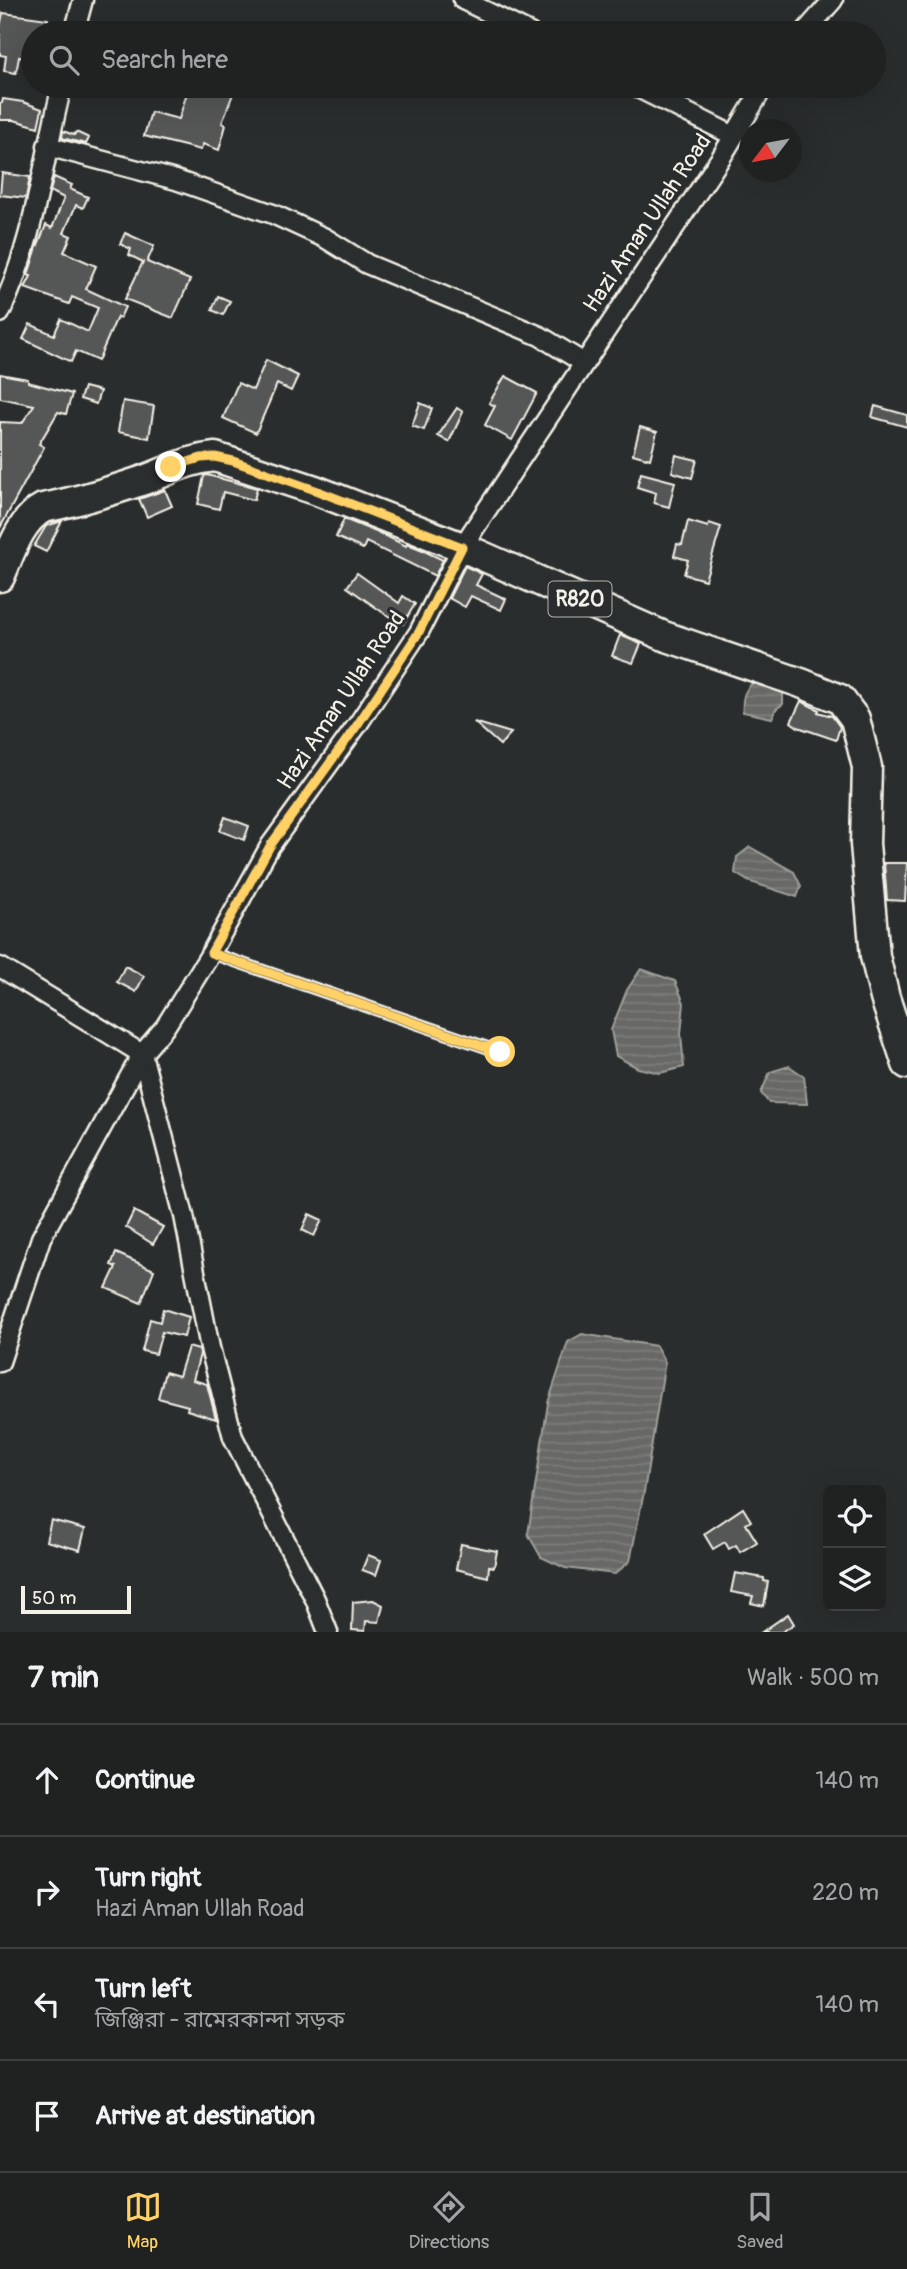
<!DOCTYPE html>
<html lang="en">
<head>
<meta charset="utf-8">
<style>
  body { margin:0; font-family:Pangolin,"Noto Sans Bengali",sans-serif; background:#282a2a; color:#f1f3f6 }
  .controls { position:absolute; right:21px; bottom:21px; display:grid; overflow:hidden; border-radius:10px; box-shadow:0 7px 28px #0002 }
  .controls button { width:63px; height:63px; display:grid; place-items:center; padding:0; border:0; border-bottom:2px solid #3d3f40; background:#202222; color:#f1f3f6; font:35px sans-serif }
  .compass { position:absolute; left:739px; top:119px; width:63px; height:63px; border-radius:50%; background:#202222; box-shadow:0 7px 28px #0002; rotate:238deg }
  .scale { position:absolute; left:21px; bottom:18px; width:110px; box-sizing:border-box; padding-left:7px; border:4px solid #f4f1e8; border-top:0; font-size:19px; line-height:24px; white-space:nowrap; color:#f4f1e8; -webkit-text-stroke:5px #2a2d2e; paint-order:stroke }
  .stop { position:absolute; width:21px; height:21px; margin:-16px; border:5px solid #ffd166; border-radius:50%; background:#fff }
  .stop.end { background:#ffd166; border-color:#fff; box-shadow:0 2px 7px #0008 }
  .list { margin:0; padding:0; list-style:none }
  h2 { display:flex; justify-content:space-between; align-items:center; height:91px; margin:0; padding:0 28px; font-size:30px }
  h2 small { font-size:23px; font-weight:400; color:#a2a4a5 }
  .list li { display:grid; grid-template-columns:46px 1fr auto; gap:21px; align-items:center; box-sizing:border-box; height:112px; padding:0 28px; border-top:2px solid #3d3f40 }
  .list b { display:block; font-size:26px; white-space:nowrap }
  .list p { margin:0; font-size:23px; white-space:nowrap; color:#a2a4a5 }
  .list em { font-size:23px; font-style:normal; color:#a2a4a5 }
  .icon { flex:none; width:38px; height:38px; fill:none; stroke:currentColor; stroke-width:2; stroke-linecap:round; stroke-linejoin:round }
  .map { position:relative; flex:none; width:907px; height:1632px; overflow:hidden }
  .search { position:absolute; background:#202222; box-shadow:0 7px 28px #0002; left:21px; right:21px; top:21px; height:77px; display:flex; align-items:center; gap:18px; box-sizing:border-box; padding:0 24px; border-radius:38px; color:#a2a4a5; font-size:26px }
  .sheet { height:539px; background:#202222 }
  nav { display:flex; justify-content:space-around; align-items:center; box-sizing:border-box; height:98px; border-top:2px solid #3d3f40; background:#202222; font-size:19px; color:#a2a4a5 }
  nav a { display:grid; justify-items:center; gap:4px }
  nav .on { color:#ffd166 }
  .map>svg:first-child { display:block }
  .water { fill:url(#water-rules); stroke:#9f9f9a; stroke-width:2 }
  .building { fill:#555756; stroke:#f4f1e8; stroke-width:2 }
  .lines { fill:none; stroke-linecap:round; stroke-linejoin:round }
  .lane-casing { stroke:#f4f1e8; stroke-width:14 }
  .street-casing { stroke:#f4f1e8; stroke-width:23 }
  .primary-casing { stroke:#f4f1e8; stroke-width:33 }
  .lane { stroke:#2a2d2e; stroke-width:9 }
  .street { stroke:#2a2d2e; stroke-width:18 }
  .primary { stroke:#2a2d2e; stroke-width:28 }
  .route { stroke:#ffd166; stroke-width:9 }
  .labels { text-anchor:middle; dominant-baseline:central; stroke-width:6; stroke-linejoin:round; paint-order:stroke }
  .shield { fill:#2a2d2e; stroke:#b7b6b0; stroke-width:2 }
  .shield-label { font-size:21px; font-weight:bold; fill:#f4f1e8 }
  .street-label { font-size:23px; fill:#f4f1e8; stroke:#2a2d2e }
</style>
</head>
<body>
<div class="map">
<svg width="907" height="1632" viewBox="0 0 907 1632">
  <defs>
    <pattern id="water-rules" width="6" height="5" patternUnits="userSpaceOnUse" patternTransform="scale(1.75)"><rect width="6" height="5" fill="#676866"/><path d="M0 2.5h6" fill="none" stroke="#7d7e7c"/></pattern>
  </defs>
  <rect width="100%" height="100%" fill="#2a2d2e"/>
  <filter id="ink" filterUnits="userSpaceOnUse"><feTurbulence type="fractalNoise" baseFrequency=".0143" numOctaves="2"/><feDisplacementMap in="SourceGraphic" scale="14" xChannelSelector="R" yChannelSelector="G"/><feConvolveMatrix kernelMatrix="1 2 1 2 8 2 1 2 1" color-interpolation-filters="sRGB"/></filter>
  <g filter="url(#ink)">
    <g class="water">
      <path d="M761,675L779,680L783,692V704L776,709L772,718L743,712C741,693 747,687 761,675Z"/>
      <path d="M750,847L794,872L801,886L797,897L748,881L735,873L737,857Z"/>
      <path d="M641,969L675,981L684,1003L681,1034L684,1067L660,1073L638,1068L616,1056L611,1030L627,990Z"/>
      <path d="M789,1066L804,1076L807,1104L769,1103L761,1093L770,1072Z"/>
      <path d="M582,1334L656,1346L665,1362L644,1492L630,1561L615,1574L565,1568L541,1557L528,1534L548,1403L568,1342Z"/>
    </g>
    <g class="building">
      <path d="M3,13L48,19L47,33H33V59L19,57L16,73L4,71L6,56L0,55V27Z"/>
      <path d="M73,86H97L94,98L72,93Z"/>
      <path d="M189,86H219L234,91L222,123L226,125L219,150L203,144L201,150L144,136L151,112L179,119Z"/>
      <path d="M3,99L23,102L42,109L38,127L14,120H0V103H2Z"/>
      <path d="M63,131L74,135L76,132L89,138L86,144L62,138Z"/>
      <path d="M2,173L30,177L26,198L0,195Z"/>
      <path d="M54,177L72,185L70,189L88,197L83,208L76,205L64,233L71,236L64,252L96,266L86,289L125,307L120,318L117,317L98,361L76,351L71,362L23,339L30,324L54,335L61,319L88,332L98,308L72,297L69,304L25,288L31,276L28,275L37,247L46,225L52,228L64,198L50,191Z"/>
      <path d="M125,233L154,246L147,262L190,280L173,318L125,299L143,262L129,255L131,249L120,244Z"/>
      <path d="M218,296L230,301L223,315L212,310Z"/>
      <path d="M266,360L298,376L291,391L277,384L256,433L223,418L238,383L253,390Z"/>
      <path d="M0,374L28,379V382L72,394L66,414L58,412L39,444L44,447L0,528V422L22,423L34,405L0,398Z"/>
      <path d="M505,376L537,393L512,440L485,425L495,406L489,403Z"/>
      <path d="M84,387L100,391L96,404L80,399Z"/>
      <path d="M123,401L154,406L149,438L118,432Z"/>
      <path d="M420,403L432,408L424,430L412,426Z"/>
      <path d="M875,406L907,415V427L872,417Z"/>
      <path d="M457,408L463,412L449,442L438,436Z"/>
      <path d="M640,427L657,432L650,459L633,454Z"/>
      <path d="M676,455L697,460L692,478L672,472Z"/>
      <path d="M641,473L675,482L669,507L654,503L656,493L637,487Z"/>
      <path d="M207,475L257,488L254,500L223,492L219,509L198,504L204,476Z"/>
      <path d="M165,490L172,506L147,517L139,499Z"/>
      <path d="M344,519L386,536L406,546L407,544L418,548L443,560L435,576L366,542L363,549L336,537Z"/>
      <path d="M62,521L46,552L34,546L46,526Z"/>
      <path d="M688,521L708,527L709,523L721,527L705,580L684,574L688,560L674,556L677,544L682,545Z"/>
      <path d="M465,566L482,574L476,585L506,599L501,610L471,596L465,607L449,598Z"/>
      <path d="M357,573L399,603L403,596L415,604L403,624L385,614L347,587Z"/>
      <path d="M620,635L641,644L633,663L612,656Z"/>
      <path d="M801,701L819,710L818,712L832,716L840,727L836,740L798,727L791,722Z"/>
      <path d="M474,722L511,733L500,745Z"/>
      <path d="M225,817L249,826L244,840L220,831Z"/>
      <path d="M884,863H907L905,901L887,900Z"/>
      <path d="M125,966L144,976L136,992L117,982Z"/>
      <path d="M134,1211L163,1227L153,1244L126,1227Z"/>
      <path d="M309,1214L322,1220L314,1236L302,1230Z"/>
      <path d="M116,1253L154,1270L141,1303L106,1288L116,1267L111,1265Z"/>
      <path d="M163,1309L189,1317L184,1337L162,1332L156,1354L142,1351L150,1319L160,1322Z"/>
      <path d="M188,1347L199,1350L200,1354L193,1380L207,1384L216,1419L187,1410L188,1406L158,1398L165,1372L179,1376Z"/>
      <path d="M743,1508L751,1521L746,1524L757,1542L740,1552L736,1545L729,1549L725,1542L713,1549L704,1534Z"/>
      <path d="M51,1520L85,1529L80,1550L46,1541Z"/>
      <path d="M461,1544L497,1551L494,1567L489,1566L488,1577L456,1569Z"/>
      <path d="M368,1555L381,1560L376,1575L362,1570Z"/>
      <path d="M735,1573L764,1578V1581L768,1582L764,1606L751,1603L753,1596L731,1592Z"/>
      <path d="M373,1600L383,1605L379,1622L366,1621L365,1631L352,1630L353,1602Z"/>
      <path d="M788,1614L794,1624L782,1632H762Z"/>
    </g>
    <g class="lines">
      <defs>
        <path id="lane" d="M211,953L500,1052"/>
        <g id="street">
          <path d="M463,0L530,33"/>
          <path d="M74,33L83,0"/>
          <path d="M804,33L833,0"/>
          <path d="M634,86L734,136"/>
          <path d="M47,146L176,180L273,214L325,238L367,264L540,336L584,363"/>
          <path d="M0,313C34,243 43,161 62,86"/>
          <path d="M0,967L142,1054L184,1216L210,1348L233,1437L315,1599L328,1632"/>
          <path d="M0,1362L41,1238L142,1054L165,1027L211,953L270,846L358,724L419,632L462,547L722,156L764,86"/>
        </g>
        <path id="primary" d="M0,577C10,554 20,520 43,508C74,502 108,492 138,482C166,473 184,460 215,457L315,490L462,547L664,636L801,683L840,699L855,719L867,767L865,844L875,956L885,998L907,1064"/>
      </defs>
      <use href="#lane" class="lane-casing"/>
      <use href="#street" class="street-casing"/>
      <use href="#primary" class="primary-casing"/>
      <use href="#lane" class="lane"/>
      <use href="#street" class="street"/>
      <use href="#primary" class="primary"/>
    </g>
  </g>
  <g class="lines" filter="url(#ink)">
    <path class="route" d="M171,467L201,458L215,457L233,461L315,490L462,547L419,632L358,724L270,846L211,953L500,1052"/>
  </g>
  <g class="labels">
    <rect class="shield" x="548.5" y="581.5" width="63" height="35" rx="5"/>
    <g class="shield-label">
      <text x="580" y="599">R820</text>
    </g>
    <g class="street-label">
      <text transform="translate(647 223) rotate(-56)">Hazi Aman Ullah Road</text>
      <text transform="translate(341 700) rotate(-56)">Hazi Aman Ullah Road</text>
    </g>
  </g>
</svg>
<div class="controls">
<button><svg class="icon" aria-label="locate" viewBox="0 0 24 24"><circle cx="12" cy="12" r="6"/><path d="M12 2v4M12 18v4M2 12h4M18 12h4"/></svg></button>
<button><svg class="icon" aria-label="layers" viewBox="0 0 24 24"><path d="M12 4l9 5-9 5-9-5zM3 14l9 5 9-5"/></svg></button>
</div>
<svg class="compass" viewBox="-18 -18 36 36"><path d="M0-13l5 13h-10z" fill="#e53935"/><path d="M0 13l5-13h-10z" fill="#a2a4a5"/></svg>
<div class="scale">50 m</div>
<div class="stop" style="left:500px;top:1052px"></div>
<div class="stop end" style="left:171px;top:467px"></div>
<div class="search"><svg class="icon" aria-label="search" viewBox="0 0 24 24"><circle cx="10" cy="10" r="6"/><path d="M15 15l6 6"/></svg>Search here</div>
</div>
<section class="sheet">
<h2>7 min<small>Walk · 500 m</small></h2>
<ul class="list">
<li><svg class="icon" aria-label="ahead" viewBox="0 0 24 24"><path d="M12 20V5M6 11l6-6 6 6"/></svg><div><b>Continue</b></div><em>140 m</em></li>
<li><svg class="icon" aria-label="right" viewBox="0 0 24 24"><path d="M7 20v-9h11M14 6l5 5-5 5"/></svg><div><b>Turn right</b><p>Hazi Aman Ullah Road</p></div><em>220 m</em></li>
<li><svg class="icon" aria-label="left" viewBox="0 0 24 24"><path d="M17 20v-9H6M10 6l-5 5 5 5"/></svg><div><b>Turn left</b><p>জিঞ্জিরা - রামেরকান্দা সড়ক</p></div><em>140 m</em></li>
<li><svg class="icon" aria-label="arrive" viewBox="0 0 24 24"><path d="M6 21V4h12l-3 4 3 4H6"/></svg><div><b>Arrive at destination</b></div></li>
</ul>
</section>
<nav>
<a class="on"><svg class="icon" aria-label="map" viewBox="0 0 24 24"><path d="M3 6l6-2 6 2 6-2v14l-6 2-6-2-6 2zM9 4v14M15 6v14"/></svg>Map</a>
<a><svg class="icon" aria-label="directions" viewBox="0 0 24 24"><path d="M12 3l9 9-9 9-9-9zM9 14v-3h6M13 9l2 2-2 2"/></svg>Directions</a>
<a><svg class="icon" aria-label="saved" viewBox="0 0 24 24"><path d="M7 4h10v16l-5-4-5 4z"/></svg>Saved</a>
</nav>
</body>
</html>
